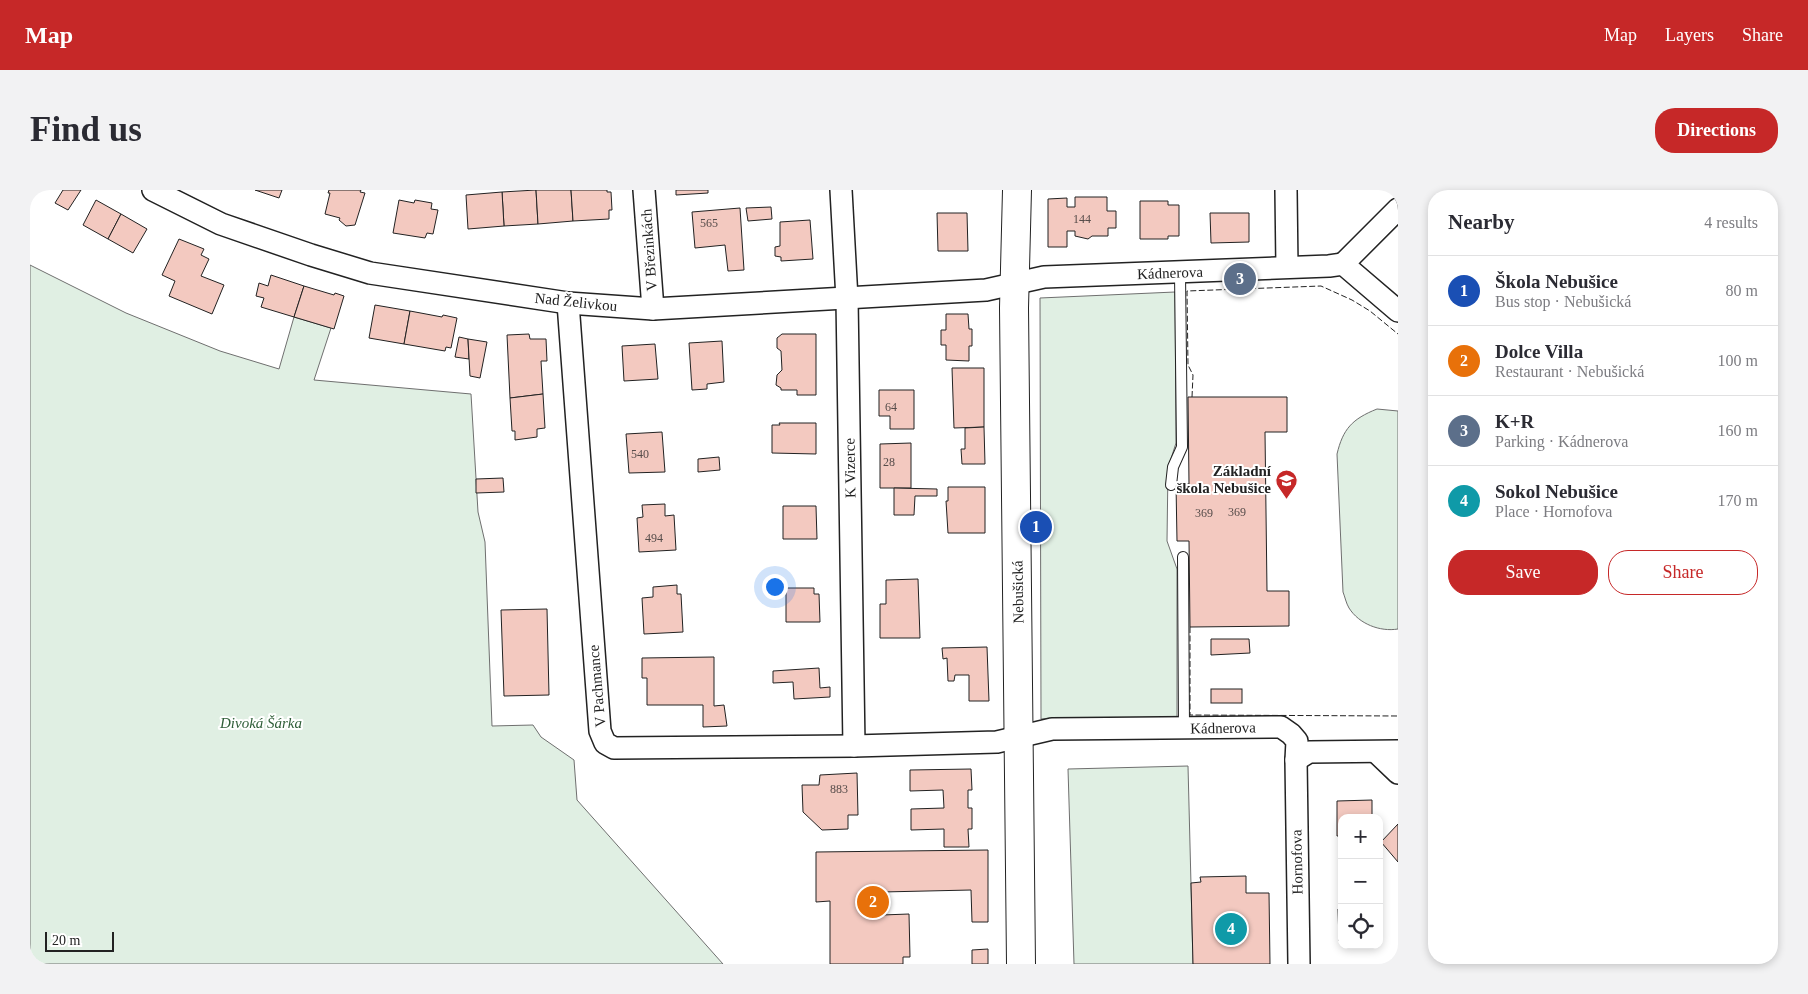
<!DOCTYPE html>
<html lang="en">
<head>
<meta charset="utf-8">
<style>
  body { margin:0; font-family:"Times New Roman",serif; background:#f2f2f3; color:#2b2b33 }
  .controls { position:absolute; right:15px; bottom:15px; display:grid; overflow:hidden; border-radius:10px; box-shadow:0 2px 8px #0003 }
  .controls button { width:45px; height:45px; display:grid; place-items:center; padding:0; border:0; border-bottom:1px solid #e1e1e2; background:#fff; color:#2b2b33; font:25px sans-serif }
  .scale { position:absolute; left:15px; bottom:12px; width:69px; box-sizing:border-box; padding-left:5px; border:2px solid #222; border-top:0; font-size:14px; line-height:18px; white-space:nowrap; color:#222; -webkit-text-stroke:4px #fff; paint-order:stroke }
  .you { position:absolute; left:744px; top:396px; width:18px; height:18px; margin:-12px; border:4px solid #fff; border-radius:50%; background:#1a73e8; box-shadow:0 0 0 8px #1a73e833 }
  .badge { display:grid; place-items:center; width:32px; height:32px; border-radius:50%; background:#c62828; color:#fff; font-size:16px; font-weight:700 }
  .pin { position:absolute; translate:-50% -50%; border:2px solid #fff; box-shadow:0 1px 5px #0006 }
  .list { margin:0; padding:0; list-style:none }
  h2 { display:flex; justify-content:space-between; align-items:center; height:65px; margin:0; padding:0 20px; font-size:21px }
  h2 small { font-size:16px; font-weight:400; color:#7c7c81 }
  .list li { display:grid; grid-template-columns:32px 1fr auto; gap:15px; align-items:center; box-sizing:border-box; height:70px; padding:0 20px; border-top:1px solid #e1e1e2 }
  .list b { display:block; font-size:19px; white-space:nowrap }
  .list p { margin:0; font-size:16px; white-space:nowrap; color:#7c7c81 }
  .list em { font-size:16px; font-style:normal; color:#7c7c81 }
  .actions { display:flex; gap:10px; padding:15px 20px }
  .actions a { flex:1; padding:11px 0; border:1px solid #c62828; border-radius:20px; text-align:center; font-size:18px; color:#c62828 }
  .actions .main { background:#c62828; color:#fff }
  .icon { flex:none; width:28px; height:28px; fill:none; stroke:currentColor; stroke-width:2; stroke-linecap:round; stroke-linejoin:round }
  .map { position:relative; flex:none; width:1368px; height:774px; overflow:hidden; border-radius:20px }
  header { display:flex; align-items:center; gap:30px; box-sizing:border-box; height:70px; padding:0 25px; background:#c62828; color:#fff }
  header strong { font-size:24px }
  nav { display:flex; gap:28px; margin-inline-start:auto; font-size:18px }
  .intro { display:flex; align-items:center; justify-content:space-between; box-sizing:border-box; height:120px; padding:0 30px }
  h1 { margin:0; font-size:35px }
  .button { padding:12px 22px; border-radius:20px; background:#c62828; color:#fff; font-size:18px; font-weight:700 }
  main { display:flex; gap:30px; padding:0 30px }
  aside { flex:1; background:#fff; border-radius:20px; box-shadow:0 2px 8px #0003 }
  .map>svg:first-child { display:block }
  .green { fill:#e0efe3; stroke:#6f6f6f }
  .building { fill:#f3c9c0; stroke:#222 }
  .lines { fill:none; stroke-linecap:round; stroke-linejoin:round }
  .lane-casing { stroke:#222; stroke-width:12 }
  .street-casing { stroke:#222; stroke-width:24 }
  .secondary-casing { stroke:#222; stroke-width:30 }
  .lane { stroke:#fff; stroke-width:10 }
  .street { stroke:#fff; stroke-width:21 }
  .secondary { stroke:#fff; stroke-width:28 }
  .fence { stroke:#222; stroke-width:1; stroke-dasharray:6 2.5; stroke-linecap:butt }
  .labels { text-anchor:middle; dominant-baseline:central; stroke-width:4; stroke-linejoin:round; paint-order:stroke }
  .number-label { font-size:12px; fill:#564c4a }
  .street-label { font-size:15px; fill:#222; stroke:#fff }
  .poi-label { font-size:15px; font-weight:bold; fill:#222; stroke:#fff; text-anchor:end }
  .park-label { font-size:15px; font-style:italic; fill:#2f5e38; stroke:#fff }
</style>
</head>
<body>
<header>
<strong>Map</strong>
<nav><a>Map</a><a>Layers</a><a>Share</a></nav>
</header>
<div class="intro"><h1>Find us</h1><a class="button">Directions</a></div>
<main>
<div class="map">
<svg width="1368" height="774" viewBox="0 0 1368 774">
  <rect width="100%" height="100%" fill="#fff"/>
  <g class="green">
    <path d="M0,75L96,123L190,161L249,179L264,127L301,138L284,190L441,204L448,322L455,352L462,536L503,535L511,547L544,570L547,610L693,774H0Z"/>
    <path d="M1145,102L1146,253L1138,278L1137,351L1147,379V527L1011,529L1010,108Z"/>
    <path d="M1347,219L1368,221V439C1350,442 1329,434 1319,418C1316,413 1315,407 1313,402L1307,264C1313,239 1322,229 1347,219Z"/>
    <path d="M1158,576L1163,774H1044L1038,579Z"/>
  </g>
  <g class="building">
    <path d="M33,0H51L38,20L25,13Z"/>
    <path d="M225,0H252L249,8Z"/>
    <path d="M299,0H331L330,2L335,3L325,35L316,36L309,30L310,28L295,24L300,3H298Z"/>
    <path d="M506,0L508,34L474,36L472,2Z"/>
    <path d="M506,0H541L543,31L508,34Z"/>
    <path d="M541,0H577V2H581L582,20H579V29L543,31Z"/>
    <path d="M646,0H678V3L646,5Z"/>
    <path d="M472,2L474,36L438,39L436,5Z"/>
    <path d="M1045,7H1077V21H1086V38H1078V46H1062L1058,49L1045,46V41H1037V57H1018V9L1037,8V17H1045Z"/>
    <path d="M66,10L91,24L78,49L53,35Z"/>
    <path d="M369,10L384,13L385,10L402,13L401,19L408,20L403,44L397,43L395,48L363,43Z"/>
    <path d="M1110,11H1138V15H1149V46H1138V49H1110Z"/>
    <path d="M741,17L742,29L718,31L716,18Z"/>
    <path d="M710,18L714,80L698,81L695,55L665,58L662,22Z"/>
    <path d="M907,23H937L938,61H908Z"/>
    <path d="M1180,23H1219V52L1181,53Z"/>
    <path d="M91,24L117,39L103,63L78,49Z"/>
    <path d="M780,30L783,69L751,71V67L745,66V57L750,56V32Z"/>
    <path d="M149,49L174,59L171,65L179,69L171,86L194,95L182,124L139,106L145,91L132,85Z"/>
    <path d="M241,85L274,96L264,127L231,117L234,108L226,106L229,93L238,96Z"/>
    <path d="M274,96L304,105L305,103L314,106L304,139L264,127Z"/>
    <path d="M345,115L380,121L374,154L339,148Z"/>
    <path d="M380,121L412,127L413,125L427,128L421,158L416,157L415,161L374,154Z"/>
    <path d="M916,124H938L939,139H942V156H939V171L916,170V155H911V140H916Z"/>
    <path d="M499,144L500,149H516L517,171H511L513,204L480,208L477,145Z"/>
    <path d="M752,144H786V205H767V200H751V198L746,195L747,185L752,180L751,161L747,158V148Z"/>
    <path d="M429,147L438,149L439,169L425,167Z"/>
    <path d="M438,149L457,152L450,188L440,186Z"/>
    <path d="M692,151L694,192L677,194V199L662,200L659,153Z"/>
    <path d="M625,154L628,189L594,191L592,156Z"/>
    <path d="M922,178H954V237L924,238Z"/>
    <path d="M849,200H884V239H860V226H849Z"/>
    <path d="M513,204L515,238L507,239V247L485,250V241H482L480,208Z"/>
    <path d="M1158,207H1257V242H1235L1237,401H1259V436L1160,437L1159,351H1147L1146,294H1159Z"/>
    <path d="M749,233H786V264L742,263V235H750Z"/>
    <path d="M954,237L955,274H932L931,259H935V238Z"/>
    <path d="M632,242L635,282L599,283L596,244Z"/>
    <path d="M881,253V298H850V254Z"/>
    <path d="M689,267L690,280L668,282V269Z"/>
    <path d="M473,288L474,302L446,303V289Z"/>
    <path d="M918,297H955V343H918L916,311H918Z"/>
    <path d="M864,298L907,299V306H885L884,325H864Z"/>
    <path d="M635,314V326L644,325L646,360L609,362L607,328L613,327L612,315Z"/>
    <path d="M753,316H786L787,349H753Z"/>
    <path d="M888,389L890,448H850V414H856V390Z"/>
    <path d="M647,395V404H651L653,442L614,444L612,408L623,407V397Z"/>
    <path d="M756,398H784V404H789L790,432H756Z"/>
    <path d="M517,419L519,505L474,506L471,420Z"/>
    <path d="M1181,449H1219L1220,463L1181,465Z"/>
    <path d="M957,457L959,511H939V485H925L924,491H918L917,468L913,469L912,458Z"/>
    <path d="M684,467V516L694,515L697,536L673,537V515H617V488H612V468Z"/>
    <path d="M789,478L790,498L800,497V507L764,509L763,492L743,493V481Z"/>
    <rect x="1181" y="499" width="31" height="14"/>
    <path d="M941,579L942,600H938V618H942V639H938L939,657H914V639L881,640V619L914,618L913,600L880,601V580Z"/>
    <path d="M827,583L828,625H818V639L792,640L773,622L772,595H789L790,585Z"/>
    <path d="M1342,610V628H1312V646H1307V611Z"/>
    <path d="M1368,634V672L1351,652Z"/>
    <path d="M958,660V732H942L941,700L852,702V725L879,724L880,767H873V774H800V711L786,712V662Z"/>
    <path d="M1216,686V703H1239L1240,774H1163L1161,693L1171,692L1170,687Z"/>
    <path d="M1312,718V751H1309L1308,719Z"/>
    <path d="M958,759V774H942V760Z"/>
  </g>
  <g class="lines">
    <defs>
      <g id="lane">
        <path d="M1141,295L1143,277L1152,257L1150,83"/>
        <path d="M1153,367L1154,538"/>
      </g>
      <g id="street">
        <path d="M123,0L191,34L281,65L340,83L538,113L623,119L956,100L1014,87L1299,76L1313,74L1368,121"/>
        <path d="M614,0L623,119"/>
        <path d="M811,0L817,109L824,556"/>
        <path d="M1256,0L1257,77"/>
        <path d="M1313,74L1368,19"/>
        <path d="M538,113L570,541L575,553L584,558L824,556L967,552L1022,539L1251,537L1261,544L1267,551L1266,570L1269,774"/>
        <path d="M1346,562L1368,583"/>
        <path d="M1266,570L1279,562L1368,561"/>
      </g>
      <path id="secondary" d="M987,0L984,118L991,774"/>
    </defs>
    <use href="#lane" class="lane-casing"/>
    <use href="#street" class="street-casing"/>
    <use href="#secondary" class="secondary-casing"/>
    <use href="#lane" class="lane"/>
    <use href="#street" class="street"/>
    <use href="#secondary" class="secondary"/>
    <g class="fence">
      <path d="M1162,207L1163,185L1158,175L1157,101L1291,96L1322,110L1340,121L1368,144"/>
      <path d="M1160,437V525L1368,526"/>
    </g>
  </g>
  <defs>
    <symbol id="school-pin" viewBox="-11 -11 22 30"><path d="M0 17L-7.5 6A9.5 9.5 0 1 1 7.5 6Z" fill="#c62828" stroke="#fff"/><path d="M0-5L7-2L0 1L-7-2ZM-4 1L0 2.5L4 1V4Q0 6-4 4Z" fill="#fff"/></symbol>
  </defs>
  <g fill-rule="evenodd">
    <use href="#school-pin" x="1244" y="278" width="25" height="34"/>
  </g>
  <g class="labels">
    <g class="number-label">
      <text x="1052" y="29">144</text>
      <text x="679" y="33">565</text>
      <text x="861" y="217">64</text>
      <text x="610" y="264">540</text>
      <text x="859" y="272">28</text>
      <text x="1207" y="322">369</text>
      <text x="1174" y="323">369</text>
      <text x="624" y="348">494</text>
      <text x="809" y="599">883</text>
    </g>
    <g class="street-label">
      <text transform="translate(619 60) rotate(-94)">V Březinkách</text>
      <text transform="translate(1140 83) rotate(-2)">Kádnerova</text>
      <text transform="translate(546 112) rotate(6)">Nad Želivkou</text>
      <text transform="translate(820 278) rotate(-91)">K Vizerce</text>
      <text transform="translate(988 402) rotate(-91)">Nebušická</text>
      <text transform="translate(567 496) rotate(-95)">V Pachmance</text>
      <text transform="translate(1193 538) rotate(-1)">Kádnerova</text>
      <text transform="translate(1267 672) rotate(-91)">Hornofova</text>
    </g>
    <g class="poi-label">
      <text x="1241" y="281">Základní<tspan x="1241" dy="17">škola Nebušice</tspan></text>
    </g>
    <g class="park-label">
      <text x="231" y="533">Divoká Šárka</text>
    </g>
  </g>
</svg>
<div class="controls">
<button>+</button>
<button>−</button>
<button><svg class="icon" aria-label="locate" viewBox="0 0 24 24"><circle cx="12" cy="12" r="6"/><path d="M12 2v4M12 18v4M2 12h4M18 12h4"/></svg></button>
</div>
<div class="scale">20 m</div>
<div class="you"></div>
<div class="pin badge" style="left:1006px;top:337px;background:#1a4fb4">1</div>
<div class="pin badge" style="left:843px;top:712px;background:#e8710a">2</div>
<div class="pin badge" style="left:1210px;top:89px;background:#5c6f8a">3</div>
<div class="pin badge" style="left:1201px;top:739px;background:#0f9aa8">4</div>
</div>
<aside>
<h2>Nearby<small>4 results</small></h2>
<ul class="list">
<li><span class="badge" style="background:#1a4fb4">1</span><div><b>Škola Nebušice</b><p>Bus stop · Nebušická</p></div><em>80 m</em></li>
<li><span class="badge" style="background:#e8710a">2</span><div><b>Dolce Villa</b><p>Restaurant · Nebušická</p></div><em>100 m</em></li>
<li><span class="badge" style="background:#5c6f8a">3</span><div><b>K+R</b><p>Parking · Kádnerova</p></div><em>160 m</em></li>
<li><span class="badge" style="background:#0f9aa8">4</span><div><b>Sokol Nebušice</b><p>Place · Hornofova</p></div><em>170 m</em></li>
</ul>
<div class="actions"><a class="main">Save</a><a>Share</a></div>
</aside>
</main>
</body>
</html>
